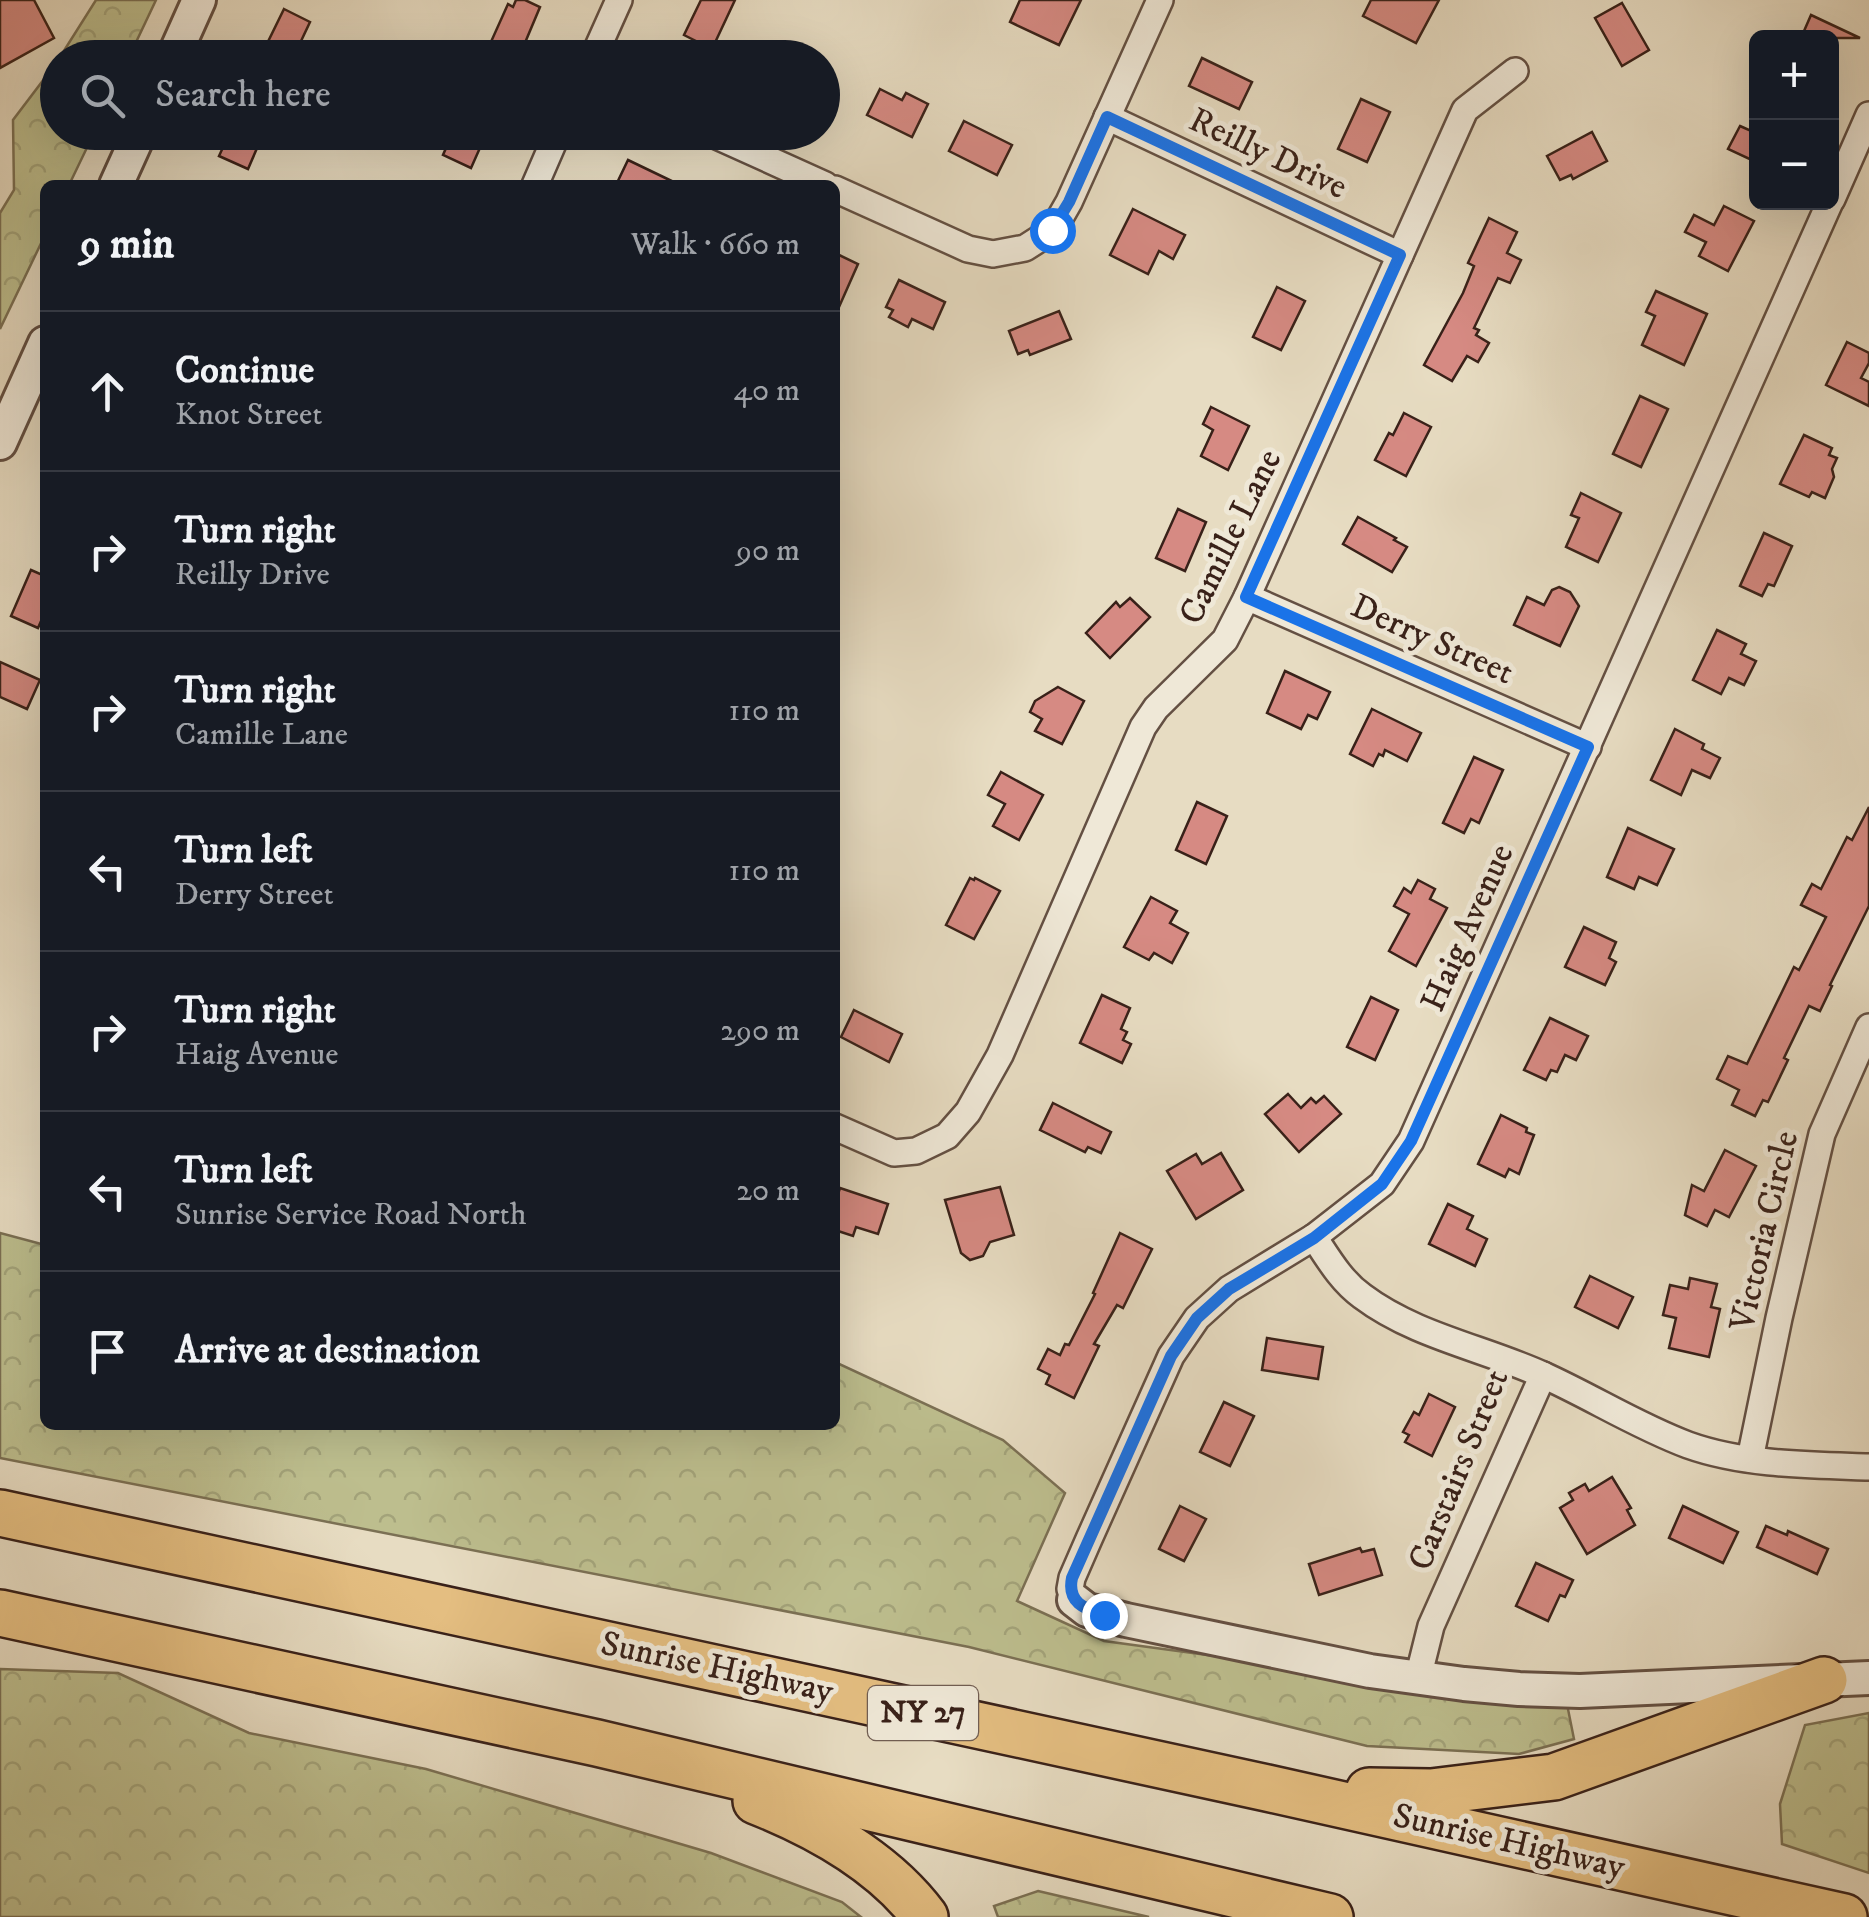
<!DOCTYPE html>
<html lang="en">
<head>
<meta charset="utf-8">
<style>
  body { margin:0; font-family:"IM FELL DW Pica",serif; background:#20242c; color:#f1f3f6 }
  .controls { position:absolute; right:30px; top:30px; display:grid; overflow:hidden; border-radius:15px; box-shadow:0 10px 40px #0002 }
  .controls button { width:90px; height:90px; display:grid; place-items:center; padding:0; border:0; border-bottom:2px solid #363941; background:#171b24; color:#f1f3f6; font:50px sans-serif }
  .stop { position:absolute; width:30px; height:30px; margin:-22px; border:8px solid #1a73e8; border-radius:50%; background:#fff }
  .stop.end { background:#1a73e8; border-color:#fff; box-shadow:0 2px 10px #0008 }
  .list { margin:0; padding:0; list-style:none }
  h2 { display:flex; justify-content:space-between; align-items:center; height:130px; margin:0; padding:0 40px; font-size:42px }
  h2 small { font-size:32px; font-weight:400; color:#9ea1a6 }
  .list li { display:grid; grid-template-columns:65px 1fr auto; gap:30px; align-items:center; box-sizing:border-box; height:160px; padding:0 40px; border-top:2px solid #363941 }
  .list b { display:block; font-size:38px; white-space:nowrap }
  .list p { margin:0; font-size:32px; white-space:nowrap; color:#9ea1a6 }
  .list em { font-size:32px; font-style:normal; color:#9ea1a6 }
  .icon { flex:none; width:55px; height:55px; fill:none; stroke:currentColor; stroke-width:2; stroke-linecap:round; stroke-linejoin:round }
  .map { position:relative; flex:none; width:1869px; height:1917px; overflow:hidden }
  .search { position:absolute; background:#171b24; box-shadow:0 10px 40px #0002; left:40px; top:40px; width:800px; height:110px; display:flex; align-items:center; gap:25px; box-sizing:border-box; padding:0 35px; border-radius:55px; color:#9ea1a6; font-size:38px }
  .panel { position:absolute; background:#171b24; box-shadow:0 10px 40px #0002; left:40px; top:180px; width:800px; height:1250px; border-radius:15px }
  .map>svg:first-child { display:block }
  .forest { fill:url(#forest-crowns); stroke:#7b7054; stroke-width:2.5 }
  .building { fill:#d68a83; stroke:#392119; stroke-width:2.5 }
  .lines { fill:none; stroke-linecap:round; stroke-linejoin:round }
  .minor-casing { stroke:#645043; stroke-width:30 }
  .tertiary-casing { stroke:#645043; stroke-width:38 }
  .motorway-casing { stroke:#392119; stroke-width:50 }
  .minor { stroke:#efe8d7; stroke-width:25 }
  .tertiary { stroke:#efe8d7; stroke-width:32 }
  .motorway { stroke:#e4be81; stroke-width:45 }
  .route { stroke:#1a73e8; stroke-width:12 }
  .labels { text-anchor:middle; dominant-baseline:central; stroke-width:10; stroke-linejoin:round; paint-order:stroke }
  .shield { fill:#efe8d7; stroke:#705d52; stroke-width:2.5 }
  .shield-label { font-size:32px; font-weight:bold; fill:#392119 }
  .street-label { font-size:35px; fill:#392119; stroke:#efe8d7 }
</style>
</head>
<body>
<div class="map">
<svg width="1869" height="1917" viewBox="0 0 1869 1917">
  <defs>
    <pattern id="forest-crowns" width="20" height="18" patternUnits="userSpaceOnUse" patternTransform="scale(2.5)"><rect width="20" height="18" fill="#bdbe8e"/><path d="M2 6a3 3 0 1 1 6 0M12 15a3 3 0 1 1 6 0" fill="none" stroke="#a3a37a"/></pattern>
  </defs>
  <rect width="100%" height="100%" fill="#e7dcc2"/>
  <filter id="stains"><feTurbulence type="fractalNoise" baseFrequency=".002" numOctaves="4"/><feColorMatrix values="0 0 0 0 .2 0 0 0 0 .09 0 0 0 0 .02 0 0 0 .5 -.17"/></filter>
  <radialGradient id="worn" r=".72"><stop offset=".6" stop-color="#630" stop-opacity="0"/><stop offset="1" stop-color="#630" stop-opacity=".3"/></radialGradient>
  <g class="forest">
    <path d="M96,0H156L129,57H60Z"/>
    <path d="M57,62L58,132L94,133L69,185H45V235L0,329V213L14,190L13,120Z"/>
    <path d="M0,1233L45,1245V1425H835V1362L1003,1440L1065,1493L1017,1601L1104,1641L1567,1704L1574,1739L1519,1754L1367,1746L969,1647L0,1458Z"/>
    <path d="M0,1669L118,1673L249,1733L426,1769L711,1853L842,1902L861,1917H0Z"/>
    <path d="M1869,1713V1873L1782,1844L1780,1804L1805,1725Z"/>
    <path d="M1038,1891L1149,1917H998L994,1906Z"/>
  </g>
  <g class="building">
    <path d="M0,0H34L54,38L0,68Z"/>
    <path d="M516,0H525L540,7L519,57L490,44L508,4L513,7Z"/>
    <path d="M701,0H735L712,49L684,35Z"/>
    <path d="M1020,0H1081L1059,45L1010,22Z"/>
    <path d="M1371,0H1439L1416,43L1363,16Z"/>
    <path d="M1622,3L1649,50L1622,66L1595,18Z"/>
    <path d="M284,9L310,22L293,58H260Z"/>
    <path d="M1811,15L1860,38H1801Z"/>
    <path d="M1202,58L1252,82L1239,109L1189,86Z"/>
    <path d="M880,89L902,100L906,93L928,104L912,137L867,115Z"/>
    <path d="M1361,99L1390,112L1367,162L1338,149Z"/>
    <path d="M964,121L1012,145L997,175L949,151Z"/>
    <path d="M1740,126L1756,133V162L1728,149Z"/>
    <path d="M230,132H264L248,169L219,156Z"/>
    <path d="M453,132H487L471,168L443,155Z"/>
    <path d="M1592,132L1607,161L1573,179L1571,175L1560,180L1547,156Z"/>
    <path d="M628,160L680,185H616Z"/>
    <path d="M1724,206L1754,221L1728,271L1699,256L1706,242L1685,232L1694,215L1714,225Z"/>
    <path d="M1133,209L1185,235L1173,259L1159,251L1148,274L1110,255Z"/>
    <path d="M1489,218L1517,232L1507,253L1521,260L1510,283L1498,278L1474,328L1479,330L1476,335L1489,343L1478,362L1467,356L1452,381L1424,365L1463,293L1474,266L1468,263Z"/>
    <path d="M835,253L858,264L835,316Z"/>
    <path d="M899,280L945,302L933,329L912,319L908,327L889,317L893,310L886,307Z"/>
    <path d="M1277,287L1305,301L1281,350L1253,337Z"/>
    <path d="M1656,291L1707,314L1684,365L1642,345L1655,316L1646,312Z"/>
    <path d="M1059,311L1071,339L1030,355L1028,350L1018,354L1009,331Z"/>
    <path d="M1847,342L1869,353V363L1861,378L1869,382V406L1826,385Z"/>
    <path d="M1640,396L1668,409L1641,467L1613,454Z"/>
    <path d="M1211,407L1249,426L1228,470L1201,456L1213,430L1203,424Z"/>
    <path d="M1404,413L1431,427L1406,476L1375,460L1389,433L1393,435Z"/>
    <path d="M1804,435L1832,448L1829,455L1837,458L1832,469L1834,477L1825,498L1812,492L1809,497L1780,484Z"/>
    <path d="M1581,493L1621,513L1598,562L1566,547L1579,518L1571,515Z"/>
    <path d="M1178,509L1206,522L1185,571L1156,558Z"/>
    <path d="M1358,517L1396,538L1394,540L1407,547L1392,572L1343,544Z"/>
    <path d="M1764,533L1792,546L1774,586L1768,584L1762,596L1740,586Z"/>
    <path d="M31,570L45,576V612L38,628L11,616Z"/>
    <path d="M1559,587L1570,592L1579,606L1560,646L1514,625L1527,597L1544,605L1552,590Z"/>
    <path d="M1130,598L1150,617L1110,658L1086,633L1116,602L1120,607Z"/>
    <path d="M1717,630L1746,644L1741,654L1756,661L1744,685L1729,678L1721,694L1693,680Z"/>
    <path d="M0,662L40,680L27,709L0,697Z"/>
    <path d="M1285,671L1330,692L1317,719L1308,715L1301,729L1267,713Z"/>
    <path d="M1058,687L1084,701L1062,744L1035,731L1042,719L1030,712L1035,701Z"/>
    <path d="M1372,709L1421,733L1407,761L1385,750L1383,756L1379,754L1373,766L1350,754Z"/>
    <path d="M1675,729L1704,744L1702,749L1720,758L1710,778L1692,770L1681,795L1651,780Z"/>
    <path d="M1474,757L1503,770L1479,823L1471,819L1464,833L1443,823Z"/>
    <path d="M1001,772L1043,795L1019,840L993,826L1005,804L988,795Z"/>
    <path d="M1197,802L1227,816L1206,864L1176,850Z"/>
    <path d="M1869,807V906L1830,985L1832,986L1820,1011L1809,1006L1784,1058L1788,1060L1768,1102L1763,1100L1755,1116L1732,1105L1739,1090L1717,1079L1728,1056L1747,1064L1794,967L1799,970L1826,917L1801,905L1812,884L1821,889L1847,837L1852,840Z"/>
    <path d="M1628,828L1674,849L1657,885L1639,877L1634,889L1607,877Z"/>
    <path d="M970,878L974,880L975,878L1000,891L974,939L946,925Z"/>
    <path d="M1418,880L1435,889L1430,899L1447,908L1416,966L1389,951L1409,914L1394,906L1404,888L1411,893Z"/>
    <path d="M1151,897L1177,911L1170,923L1188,933L1172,963L1154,953L1149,960L1124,947Z"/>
    <path d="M1584,927L1616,942L1609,958L1616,962L1605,985L1565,967Z"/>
    <path d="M1102,995L1130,1008L1121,1029L1127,1032L1123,1040L1131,1044L1122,1063L1080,1043Z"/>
    <path d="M1371,997L1398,1010L1375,1060L1347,1047Z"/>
    <path d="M854,1010L902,1034L889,1062L841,1037Z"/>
    <path d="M1550,1018L1588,1036L1576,1060L1565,1055L1557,1072L1551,1070L1546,1080L1524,1070Z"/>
    <path d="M1288,1094L1301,1108L1311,1098L1316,1103L1324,1096L1341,1114L1299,1152L1265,1114Z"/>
    <path d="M1053,1103L1111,1132L1101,1153L1088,1147L1085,1152L1040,1130Z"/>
    <path d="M1501,1115L1527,1128L1526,1132L1534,1135L1519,1174L1509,1169L1505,1177L1478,1164Z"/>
    <path d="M1725,1150L1756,1166L1729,1217L1715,1210L1707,1226L1685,1215L1692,1185L1704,1191Z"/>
    <path d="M1221,1153L1243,1190L1196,1219L1167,1171L1196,1154L1202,1164Z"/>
    <path d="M1000,1187L1014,1235L990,1242L983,1256L970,1260L961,1253L945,1200Z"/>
    <path d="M840,1188L888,1204L878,1234L856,1227L853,1236L835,1230V1203Z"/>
    <path d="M1448,1204L1473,1216L1467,1229L1487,1239L1475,1266L1429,1244Z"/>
    <path d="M1120,1233L1152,1249L1123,1308L1117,1305L1094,1344L1099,1346L1074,1398L1046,1384L1050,1375L1038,1369L1048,1349L1060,1355L1065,1344L1069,1345L1095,1294L1093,1293Z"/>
    <path d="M1590,1276L1633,1297L1618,1328L1575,1307Z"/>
    <path d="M1690,1278L1717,1284L1711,1307L1720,1309L1709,1357L1669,1348L1676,1318L1663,1315L1670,1285L1688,1289Z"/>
    <path d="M1267,1338L1323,1347L1318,1379L1262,1370Z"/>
    <path d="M1429,1394L1455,1407L1432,1456L1405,1442L1409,1435L1403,1432L1414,1412L1419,1415Z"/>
    <path d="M1224,1402L1254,1416L1230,1466L1200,1452Z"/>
    <path d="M1612,1477L1631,1508L1627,1510L1635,1525L1587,1554L1560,1508L1573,1500L1569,1493L1585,1484L1589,1491Z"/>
    <path d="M1180,1506L1206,1519L1184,1561L1159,1549Z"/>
    <path d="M1683,1506L1738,1532L1723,1563L1669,1538Z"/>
    <path d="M1766,1526L1787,1535L1788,1531L1828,1549L1817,1574L1757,1547Z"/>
    <path d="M1360,1548L1362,1552L1374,1549L1382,1575L1319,1595L1309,1564Z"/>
    <path d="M1536,1563L1573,1580L1565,1597L1560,1595L1548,1621L1516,1606Z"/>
  </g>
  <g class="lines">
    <defs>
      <g id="minor">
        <path d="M593,58L619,0"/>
        <path d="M1107,117L1400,255"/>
        <path d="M708,132L825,185"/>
        <path d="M535,185L558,132"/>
        <path d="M835,189L968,249L993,254L1025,248L1053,230L1069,202L1160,0"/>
        <path d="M1832,199L1869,115"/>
        <path d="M1247,597L1588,747"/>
        <path d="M835,1127L894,1153L916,1151L947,1136L968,1112L1000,1055L1143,727L1156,708L1225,640L1247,597L1465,110L1515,71"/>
        <path d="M1314,1237C1328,1258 1341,1281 1362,1296C1415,1336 1484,1348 1543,1375C1592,1397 1637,1426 1688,1445C1744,1465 1810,1465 1869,1467"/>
        <path d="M1750,1459L1779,1318L1822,1134L1869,1027"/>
        <path d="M1074,1600L1070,1589L1072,1578L1089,1539L1171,1356L1197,1318L1229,1289L1314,1237L1382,1184L1411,1141L1830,202"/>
        <path d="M1418,1678L1431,1626L1543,1375"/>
      </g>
      <g id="tertiary">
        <path d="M173,58L199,0"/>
        <path d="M116,185L140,132"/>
        <path d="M0,443L45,343"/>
        <path d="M1074,1600L1087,1610L1126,1620L1370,1671L1464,1684L1519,1689L1580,1691L1869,1678"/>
      </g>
      <g id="motorway">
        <path d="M0,1513L1267,1788L1844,1917"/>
        <path d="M0,1613L597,1743L1330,1917"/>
        <path d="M1369,1791L1431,1792L1554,1777L1824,1680"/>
        <path d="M756,1801C819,1826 884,1862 925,1917"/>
      </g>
    </defs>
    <use href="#minor" class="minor-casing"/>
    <use href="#tertiary" class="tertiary-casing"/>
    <use href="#motorway" class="motorway-casing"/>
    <use href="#minor" class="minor"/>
    <use href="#tertiary" class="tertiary"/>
    <use href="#motorway" class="motorway"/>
  </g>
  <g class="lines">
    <path class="route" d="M1052,230L1069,202L1107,117L1400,255L1246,597L1588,747L1411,1141L1382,1184L1314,1238L1229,1289L1197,1318L1171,1356L1072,1578C1067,1602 1084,1609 1104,1615"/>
  </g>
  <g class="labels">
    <rect class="shield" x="868" y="1686" width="110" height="54" rx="8"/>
    <g class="shield-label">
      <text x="923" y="1713">NY 27</text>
    </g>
    <g class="street-label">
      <text transform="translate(1268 154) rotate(25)">Reilly Drive</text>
      <text transform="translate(1231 537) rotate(-64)">Camille Lane</text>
      <text transform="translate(1432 640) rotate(24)">Derry Street</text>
      <text transform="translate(1468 928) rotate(-66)">Haig Avenue</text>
      <text transform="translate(1765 1231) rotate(-77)">Victoria Circle</text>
      <text transform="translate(1459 1470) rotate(-68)">Carstairs Street</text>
      <text transform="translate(717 1668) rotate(12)">Sunrise Highway</text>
      <text transform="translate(1509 1842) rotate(13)">Sunrise Highway</text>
    </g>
  </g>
  <rect width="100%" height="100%" filter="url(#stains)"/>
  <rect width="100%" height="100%" fill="url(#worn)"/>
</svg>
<div class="controls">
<button>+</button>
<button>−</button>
</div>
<div class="stop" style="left:1052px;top:230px"></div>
<div class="stop end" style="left:1104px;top:1615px"></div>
<div class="search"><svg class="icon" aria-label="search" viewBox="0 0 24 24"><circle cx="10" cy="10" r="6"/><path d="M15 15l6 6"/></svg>Search here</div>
<section class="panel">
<h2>9 min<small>Walk · 660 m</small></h2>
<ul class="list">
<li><svg class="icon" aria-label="ahead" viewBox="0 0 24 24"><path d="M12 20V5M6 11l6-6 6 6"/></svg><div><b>Continue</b><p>Knot Street</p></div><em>40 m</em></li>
<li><svg class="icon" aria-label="right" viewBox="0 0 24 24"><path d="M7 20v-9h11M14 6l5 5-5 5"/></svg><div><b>Turn right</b><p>Reilly Drive</p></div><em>90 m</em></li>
<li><svg class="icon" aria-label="right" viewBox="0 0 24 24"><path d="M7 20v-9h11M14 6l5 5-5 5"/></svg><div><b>Turn right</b><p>Camille Lane</p></div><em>110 m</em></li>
<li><svg class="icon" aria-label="left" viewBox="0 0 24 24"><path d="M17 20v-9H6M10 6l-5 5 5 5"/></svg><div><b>Turn left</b><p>Derry Street</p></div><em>110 m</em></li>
<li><svg class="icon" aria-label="right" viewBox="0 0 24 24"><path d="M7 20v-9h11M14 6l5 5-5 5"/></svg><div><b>Turn right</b><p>Haig Avenue</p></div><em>290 m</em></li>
<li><svg class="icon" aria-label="left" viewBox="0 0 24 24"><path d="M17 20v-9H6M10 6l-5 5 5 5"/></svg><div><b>Turn left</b><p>Sunrise Service Road North</p></div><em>20 m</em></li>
<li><svg class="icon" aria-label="arrive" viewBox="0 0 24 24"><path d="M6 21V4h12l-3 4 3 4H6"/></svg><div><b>Arrive at destination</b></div></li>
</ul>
</section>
</div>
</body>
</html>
